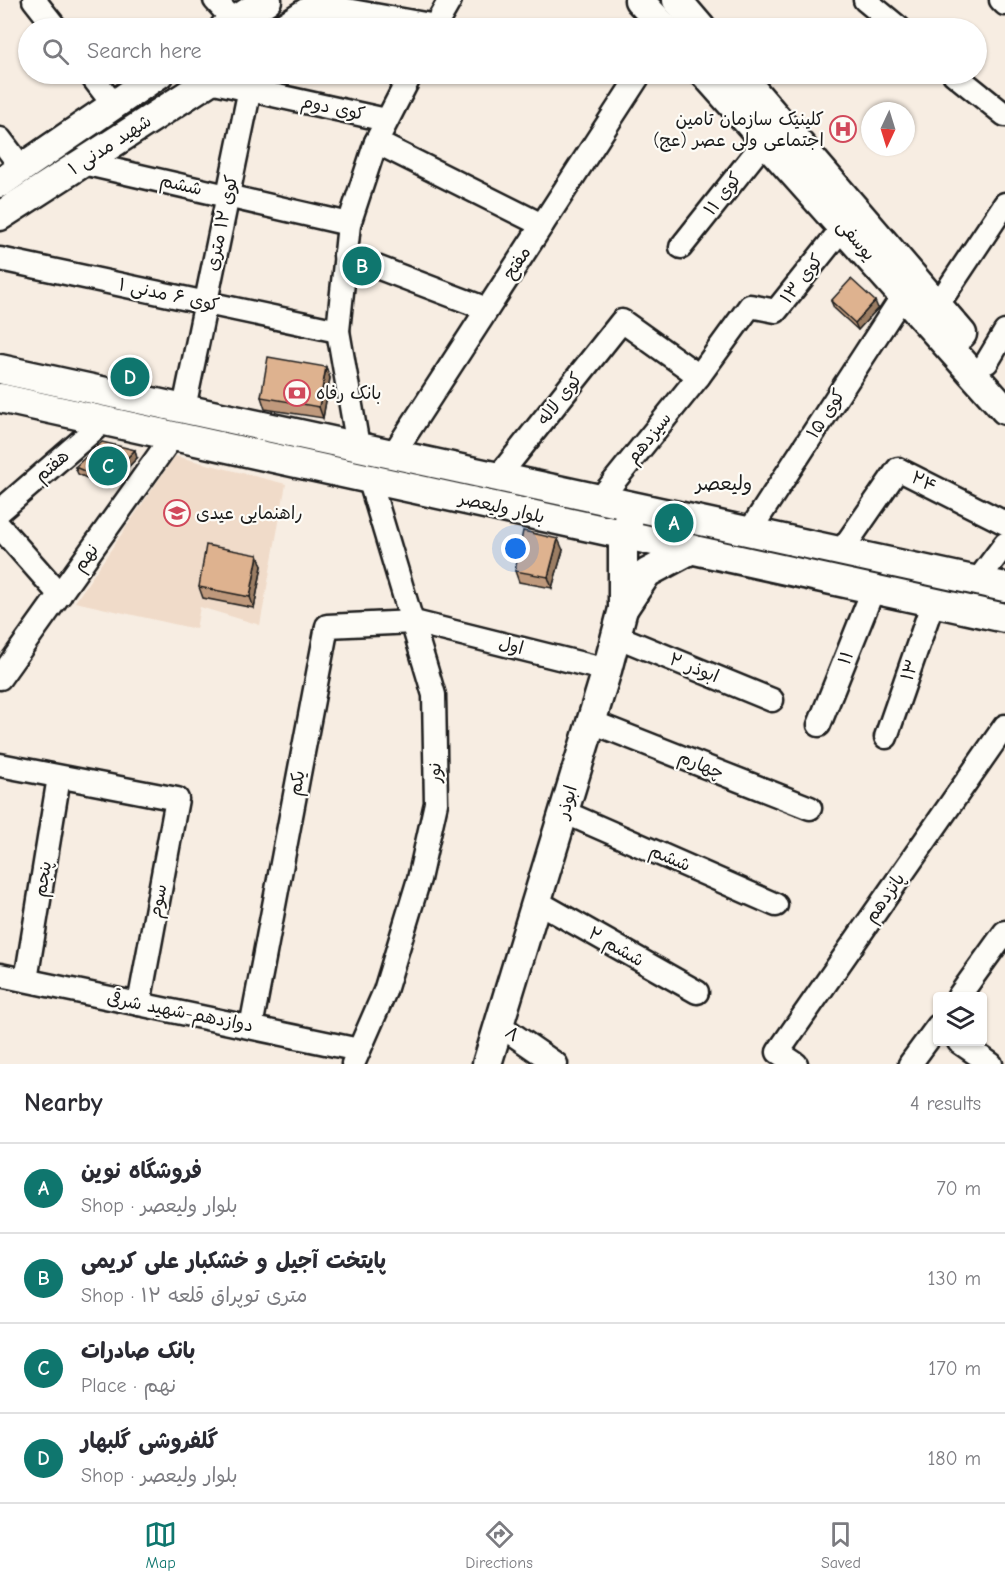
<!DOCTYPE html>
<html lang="en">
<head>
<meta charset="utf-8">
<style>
  body { margin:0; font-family:"Comic Neue","Playpen Sans Arabic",sans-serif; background:#f7f7f7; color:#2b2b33 }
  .controls { position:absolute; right:18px; bottom:18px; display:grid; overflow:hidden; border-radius:6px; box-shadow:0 2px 4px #0004 }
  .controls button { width:54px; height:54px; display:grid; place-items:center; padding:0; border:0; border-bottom:2px solid #e1e1e2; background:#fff; color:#2b2b33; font:30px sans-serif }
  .compass { position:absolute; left:861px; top:102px; width:54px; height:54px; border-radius:50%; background:#fff; box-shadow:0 2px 4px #0004; rotate:184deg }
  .you { position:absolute; left:516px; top:549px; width:21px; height:21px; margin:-15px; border:4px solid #fff; border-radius:50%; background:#1a73e8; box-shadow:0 0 0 9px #1a73e833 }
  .badge { display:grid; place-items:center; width:39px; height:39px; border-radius:50%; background:#0f766e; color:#fff; font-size:20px; font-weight:700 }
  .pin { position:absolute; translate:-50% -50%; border:3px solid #fff; box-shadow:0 2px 6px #0006 }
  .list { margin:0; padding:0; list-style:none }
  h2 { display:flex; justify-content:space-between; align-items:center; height:78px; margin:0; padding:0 24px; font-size:26px }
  h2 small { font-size:20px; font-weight:400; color:#7c7c81 }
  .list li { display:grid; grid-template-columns:39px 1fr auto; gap:18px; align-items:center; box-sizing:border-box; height:90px; padding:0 24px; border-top:2px solid #e1e1e2 }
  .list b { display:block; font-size:22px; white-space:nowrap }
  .list p { margin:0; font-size:20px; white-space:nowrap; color:#7c7c81 }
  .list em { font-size:20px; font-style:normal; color:#7c7c81 }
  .icon { flex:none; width:33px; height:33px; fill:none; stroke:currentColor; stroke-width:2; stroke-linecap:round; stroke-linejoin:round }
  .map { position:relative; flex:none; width:1005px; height:1064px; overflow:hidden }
  .search { position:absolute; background:#fff; box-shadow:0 2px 4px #0004; left:18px; right:18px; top:18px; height:66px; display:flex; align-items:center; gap:15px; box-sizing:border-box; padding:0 21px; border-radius:33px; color:#7c7c81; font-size:22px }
  .sheet { height:438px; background:#fff }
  nav { display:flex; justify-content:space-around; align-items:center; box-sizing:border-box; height:84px; border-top:2px solid #e1e1e2; background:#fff; font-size:16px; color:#7c7c81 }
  nav a { display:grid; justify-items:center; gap:3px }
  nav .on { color:#0f766e }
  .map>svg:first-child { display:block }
  .built { fill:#f0dbc9 }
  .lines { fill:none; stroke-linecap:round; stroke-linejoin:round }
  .minor-casing { stroke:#1c1c1c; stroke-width:27 }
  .major-casing { stroke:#1c1c1c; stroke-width:33 }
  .minor { stroke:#fdfcf7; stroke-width:22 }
  .major { stroke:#fdfcf7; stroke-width:28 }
  .wall { fill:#bf997b; stroke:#1c1c1c; stroke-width:1.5 }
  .shaded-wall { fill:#9b7d64; stroke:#1c1c1c; stroke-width:1.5 }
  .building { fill:#deb28f; stroke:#1c1c1c; stroke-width:1.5 }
  .labels { text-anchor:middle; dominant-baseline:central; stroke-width:4.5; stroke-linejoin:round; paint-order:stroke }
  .street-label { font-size:18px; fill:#1c1c1c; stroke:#fdfcf7 }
  .poi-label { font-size:18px; fill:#1c1c1c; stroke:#fdfcf7; text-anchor:start }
  .neighbourhood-label { font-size:20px; fill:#1c1c1c; stroke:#fdfcf7 }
</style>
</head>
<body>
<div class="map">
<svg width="1005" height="1064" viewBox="0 0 1005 1064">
  <rect width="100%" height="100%" fill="#f7ede2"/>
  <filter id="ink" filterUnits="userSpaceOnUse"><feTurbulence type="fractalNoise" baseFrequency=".0167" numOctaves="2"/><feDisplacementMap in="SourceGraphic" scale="12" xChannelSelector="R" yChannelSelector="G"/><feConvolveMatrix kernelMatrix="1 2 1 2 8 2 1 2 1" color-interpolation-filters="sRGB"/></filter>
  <g filter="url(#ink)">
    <path class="built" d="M175,456L286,484L260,625L200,607L196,629L75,602Z"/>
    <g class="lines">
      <defs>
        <g id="minor">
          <path d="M34,0L56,28"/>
          <path d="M215,0L234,21"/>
          <path d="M865,0L899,28"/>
          <path d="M1001,0L1005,4"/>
          <path d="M318,5L436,26"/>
          <path d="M434,28L450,0"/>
          <path d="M90,74L113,104"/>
          <path d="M954,74L1005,115"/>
          <path d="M210,81L386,120"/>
          <path d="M0,139L22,168"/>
          <path d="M376,142L542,225"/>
          <path d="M83,163L349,224"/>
          <path d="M681,247L765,141"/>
          <path d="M345,255L487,309"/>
          <path d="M0,259L338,331"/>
          <path d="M937,306L1005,204"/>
          <path d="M987,362L1005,332"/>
          <path d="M184,408L253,74"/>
          <path d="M358,446L338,331L349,224L376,142L411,74"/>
          <path d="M394,453L640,74"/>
          <path d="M498,477L622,321L699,376"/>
          <path d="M599,500L699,376L750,306L776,311L844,226"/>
          <path d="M0,511L104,421"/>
          <path d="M0,527L60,595"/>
          <path d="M749,532L902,297"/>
          <path d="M842,550L898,469L1005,523"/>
          <path d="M978,580L1005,544"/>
          <path d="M616,636L772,700"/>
          <path d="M0,678L172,437"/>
          <path d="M592,722L810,808"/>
          <path d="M819,725L873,590"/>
          <path d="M886,737L933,602"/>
          <path d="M0,765L177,799L139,1004"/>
          <path d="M564,812L776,905"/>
          <path d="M536,901L697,992"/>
          <path d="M0,975L359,1050"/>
          <path d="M26,980L59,777"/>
          <path d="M959,996L1005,932"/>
          <path d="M498,1024L556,1064"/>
          <path d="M251,1027L327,626L414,622L607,670"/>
          <path d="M959,1042L991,1064"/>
          <path d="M353,1064L385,991L419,879L436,803L434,695L369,478"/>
          <path d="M796,1064L778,1052L1005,726"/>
          <path d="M910,1064L938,1026"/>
        </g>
        <g id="major">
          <path d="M639,0L665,28"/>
          <path d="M677,0L701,28"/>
          <path d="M224,28L267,0"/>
          <path d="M283,28L326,0"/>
          <path d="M705,74L1005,410"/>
          <path d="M739,74L962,334"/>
          <path d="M0,183L159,74"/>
          <path d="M0,216L220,74"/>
          <path d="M0,369L1005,587"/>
          <path d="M0,398L1005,618"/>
          <path d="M623,609L647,573L692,549"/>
          <path d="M487,1064L607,670L623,609V536L629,518"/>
        </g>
      </defs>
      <use href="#minor" class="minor-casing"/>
      <use href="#major" class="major-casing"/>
      <use href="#minor" class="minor"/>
      <use href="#major" class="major"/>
    </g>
    <g class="wall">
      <path d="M831,301L878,308L858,330L834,308Z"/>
      <path d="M326,367L330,378L323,418L265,409L261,397Z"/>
      <path d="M137,458L108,488L78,474L75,467Z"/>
      <path d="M563,550L552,588L519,582L515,571Z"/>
      <path d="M262,566L254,608L203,598L199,587Z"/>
    </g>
    <g class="shaded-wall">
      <path d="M875,301L878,308L858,330L855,323Z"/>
      <path d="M326,367L330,378L323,418L319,407Z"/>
      <path d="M135,450L137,458L108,488L105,480Z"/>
      <path d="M558,539L563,550L552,588L548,577Z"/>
      <path d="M258,555L262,566L254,608L250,597Z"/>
    </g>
    <g class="building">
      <path d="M851,279L875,301L855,323L831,301Z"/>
      <path d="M268,357L326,367L319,407L261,397Z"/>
      <path d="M102,442L135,450L105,480L75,467Z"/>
      <path d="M523,531L558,539L548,577L515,571Z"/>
      <path d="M206,545L258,555L250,597L199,587Z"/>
    </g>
  </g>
  <defs>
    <symbol id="hospital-ring" viewBox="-11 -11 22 22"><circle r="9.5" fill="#fdfcf7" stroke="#d1495b" stroke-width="1.5"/><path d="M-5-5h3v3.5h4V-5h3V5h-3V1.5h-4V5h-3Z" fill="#d1495b"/></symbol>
    <symbol id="bank-ring" viewBox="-11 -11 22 22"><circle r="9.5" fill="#fdfcf7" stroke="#d1495b" stroke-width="1.5"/><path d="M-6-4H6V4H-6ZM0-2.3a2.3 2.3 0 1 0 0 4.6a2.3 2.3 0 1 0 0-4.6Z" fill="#d1495b"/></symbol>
    <symbol id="school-ring" viewBox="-11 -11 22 22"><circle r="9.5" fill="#fdfcf7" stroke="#d1495b" stroke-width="1.5"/><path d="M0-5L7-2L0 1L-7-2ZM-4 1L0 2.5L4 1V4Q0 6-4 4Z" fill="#d1495b"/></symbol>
  </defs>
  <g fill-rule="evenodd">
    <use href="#hospital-ring" x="828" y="114" width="30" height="30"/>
    <use href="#bank-ring" x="282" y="378" width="30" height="30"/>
    <use href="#school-ring" x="162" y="498" width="30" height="30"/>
  </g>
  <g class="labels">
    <g class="street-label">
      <text transform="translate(333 108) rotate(12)">کوی دوم</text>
      <text transform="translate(110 145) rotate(-33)">شهید مدنی ۱</text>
      <text transform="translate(181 185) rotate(13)">ششم</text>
      <text transform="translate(723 194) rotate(-52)">کوی ۱۱</text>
      <text transform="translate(222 223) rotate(-78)">کوی ۱۲ متری</text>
      <text transform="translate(856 240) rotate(49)">یوسفی</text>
      <text transform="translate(517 263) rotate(-57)">مفتح</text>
      <text transform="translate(802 279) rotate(-52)">کوی ۱۳</text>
      <text transform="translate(169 295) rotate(12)">کوی ۶ مدنی ۱</text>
      <text transform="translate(560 399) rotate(-52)">کوی لاله</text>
      <text transform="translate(826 414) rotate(-57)">کوی ۱۵</text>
      <text transform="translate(649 438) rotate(-51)">سیزدهم</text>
      <text transform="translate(52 466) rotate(-41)">هفتم</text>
      <text transform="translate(924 482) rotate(26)">۲۴</text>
      <text transform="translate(502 508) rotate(13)">بلوار ولیعصر</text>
      <text transform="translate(86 558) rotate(-54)">نهم</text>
      <text transform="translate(511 646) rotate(14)">اول</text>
      <text transform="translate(846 658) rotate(-68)">۱۱</text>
      <text transform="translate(694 668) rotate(22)">۲ ابوذر</text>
      <text transform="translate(910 670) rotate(-71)">۱۳</text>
      <text transform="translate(701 765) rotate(22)">چهارم</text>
      <text transform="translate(435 773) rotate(-91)">نور</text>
      <text transform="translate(297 783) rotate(-79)">یکم</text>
      <text transform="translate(567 802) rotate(-73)">ابوذر</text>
      <text transform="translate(670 858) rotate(23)">ششم</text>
      <text transform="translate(43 879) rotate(-81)">پنجم</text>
      <text transform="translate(885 898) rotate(-55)">پانزدهم</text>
      <text transform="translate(158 901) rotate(-79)">سوم</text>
      <text transform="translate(616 947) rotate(30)">ششم ۲</text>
      <text transform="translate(180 1012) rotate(11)">دوازدهم-شهید شرقی</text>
      <text transform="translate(512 1034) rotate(35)">۸</text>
    </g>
    <g class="poi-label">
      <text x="824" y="119" text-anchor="end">کلینیک سازمان تامین<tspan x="824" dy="21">اجتماعی ولی عصر (عج)</tspan></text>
      <text x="316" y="393">بانک رفاه</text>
      <text x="196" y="513">راهنمایی عیدی</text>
    </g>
    <g class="neighbourhood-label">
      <text x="724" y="483">ولیعصر</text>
    </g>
  </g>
</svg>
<div class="controls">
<button><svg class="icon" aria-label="layers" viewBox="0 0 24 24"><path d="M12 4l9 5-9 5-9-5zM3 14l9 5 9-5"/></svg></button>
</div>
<svg class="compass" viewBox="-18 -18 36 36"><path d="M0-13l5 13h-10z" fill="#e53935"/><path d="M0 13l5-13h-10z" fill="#7c7c81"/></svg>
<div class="you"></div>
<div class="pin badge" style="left:674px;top:523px">A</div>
<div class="pin badge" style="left:362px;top:266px">B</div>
<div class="pin badge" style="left:108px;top:466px">C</div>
<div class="pin badge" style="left:130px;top:377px">D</div>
<div class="search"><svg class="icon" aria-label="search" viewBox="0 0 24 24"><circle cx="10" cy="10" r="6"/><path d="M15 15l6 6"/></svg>Search here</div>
</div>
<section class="sheet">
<h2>Nearby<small>4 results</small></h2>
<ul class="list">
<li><span class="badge">A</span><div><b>فروشگاه نوین</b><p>Shop · بلوار ولیعصر</p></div><em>70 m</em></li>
<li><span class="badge">B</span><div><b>پایتخت آجیل و خشکبار علی کریمی</b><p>Shop · ۱۲ متری توپراق قلعه</p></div><em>130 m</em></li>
<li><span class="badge">C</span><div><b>بانک صادرات</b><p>Place · نهم</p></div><em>170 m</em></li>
<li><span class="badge">D</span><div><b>گلفروشی گلبهار</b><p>Shop · بلوار ولیعصر</p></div><em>180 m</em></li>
</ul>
</section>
<nav>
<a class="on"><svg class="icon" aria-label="map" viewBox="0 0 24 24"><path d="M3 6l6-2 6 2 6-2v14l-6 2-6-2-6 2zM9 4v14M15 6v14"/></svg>Map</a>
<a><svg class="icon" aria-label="directions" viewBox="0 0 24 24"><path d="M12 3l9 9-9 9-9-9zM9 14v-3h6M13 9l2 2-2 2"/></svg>Directions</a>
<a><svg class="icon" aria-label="saved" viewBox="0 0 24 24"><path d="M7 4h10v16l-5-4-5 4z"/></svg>Saved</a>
</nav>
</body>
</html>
